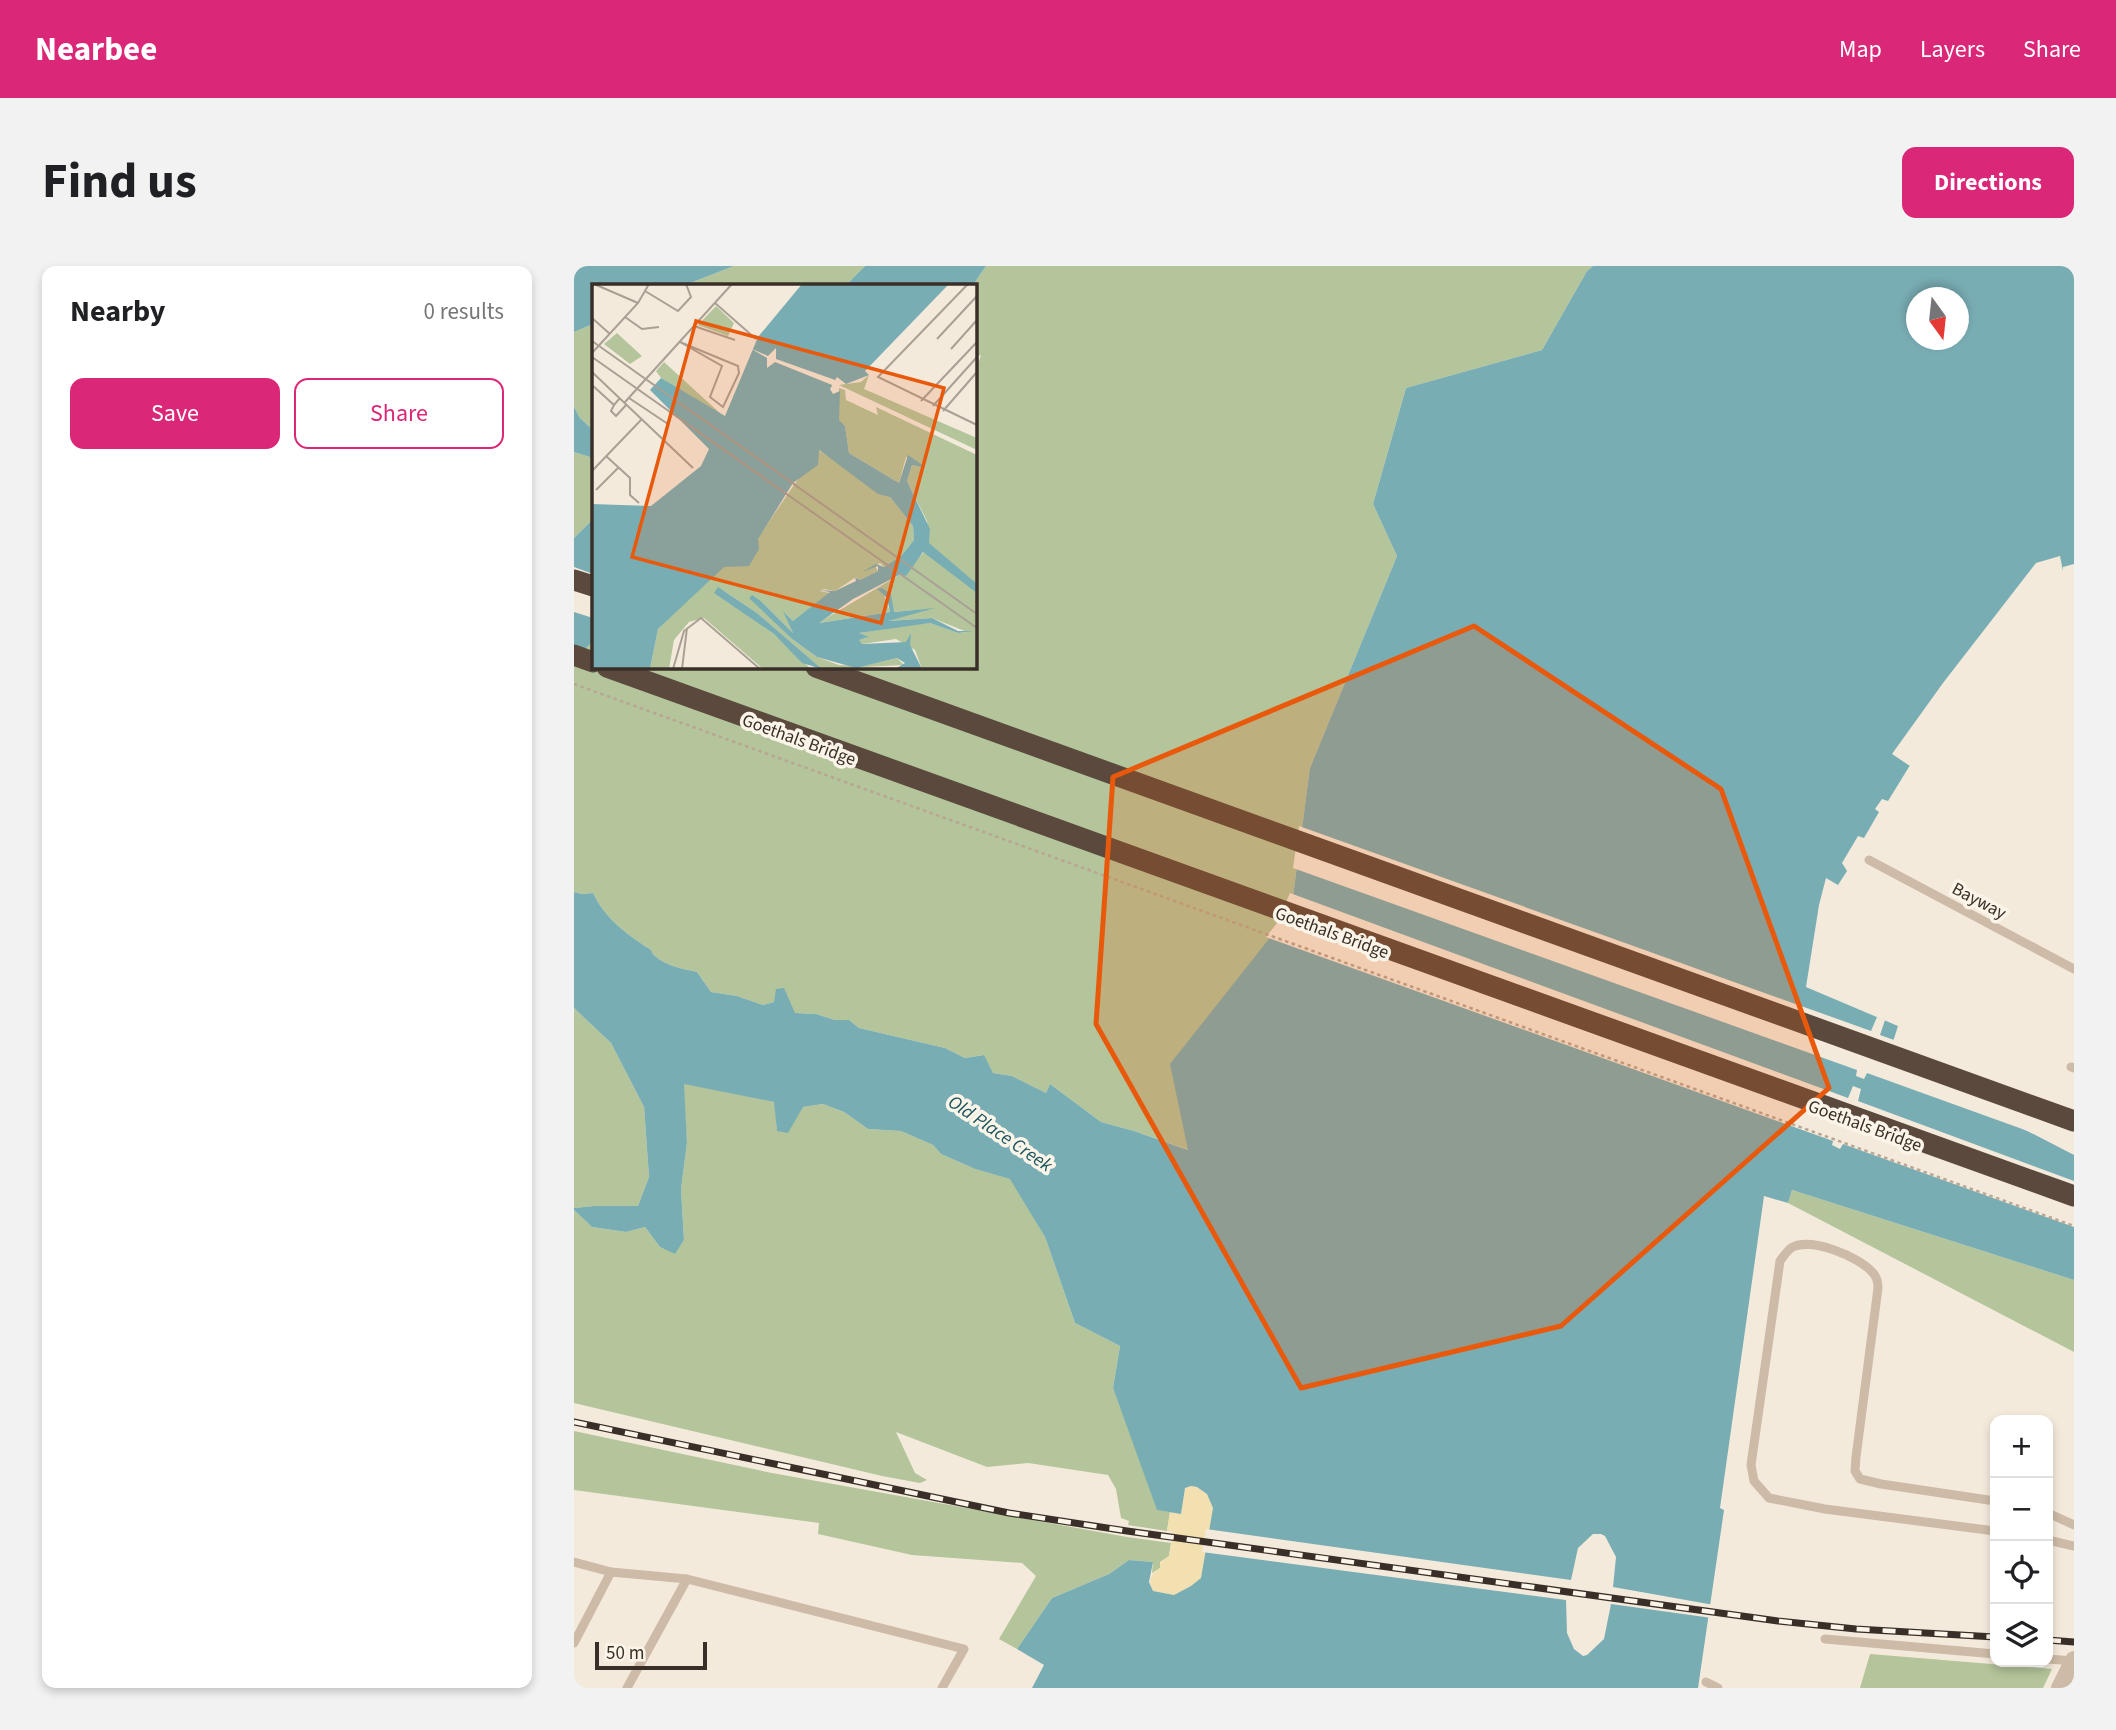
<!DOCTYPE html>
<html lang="en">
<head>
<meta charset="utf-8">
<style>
  body { margin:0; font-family:"Source Sans 3",sans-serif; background:#f2f2f2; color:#202124 }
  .controls { position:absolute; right:21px; bottom:21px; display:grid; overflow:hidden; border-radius:14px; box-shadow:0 4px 10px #0003 }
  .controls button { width:63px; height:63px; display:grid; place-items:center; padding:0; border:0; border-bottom:2px solid #e0e0e0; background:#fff; color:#202124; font:35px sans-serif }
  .compass { position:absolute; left:1332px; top:21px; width:63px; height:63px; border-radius:50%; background:#fff; box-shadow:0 4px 10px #0003; rotate:165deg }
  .scale { position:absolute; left:21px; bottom:18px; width:112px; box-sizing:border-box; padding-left:7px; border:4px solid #392f28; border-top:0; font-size:19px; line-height:24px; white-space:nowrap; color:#392f28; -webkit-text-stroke:5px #fbf4e9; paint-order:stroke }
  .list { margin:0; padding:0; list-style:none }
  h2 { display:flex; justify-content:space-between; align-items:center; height:91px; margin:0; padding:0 28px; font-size:30px }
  h2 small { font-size:23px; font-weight:400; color:#757577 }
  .actions { display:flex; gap:14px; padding:21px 28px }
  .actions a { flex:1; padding:16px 0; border:2px solid #db2777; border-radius:14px; text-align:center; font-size:24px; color:#db2777 }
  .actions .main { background:#db2777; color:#fff }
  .icon { flex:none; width:38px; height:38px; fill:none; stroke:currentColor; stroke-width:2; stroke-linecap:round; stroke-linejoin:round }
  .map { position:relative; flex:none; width:1500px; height:1422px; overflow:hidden; border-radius:14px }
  header { display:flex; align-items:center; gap:42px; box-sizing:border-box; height:98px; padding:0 35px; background:#db2777; color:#fff }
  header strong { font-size:33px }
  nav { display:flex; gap:38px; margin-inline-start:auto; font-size:24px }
  .intro { display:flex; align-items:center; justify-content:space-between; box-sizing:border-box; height:168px; padding:0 42px }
  h1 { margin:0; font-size:49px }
  .button { padding:18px 32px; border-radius:14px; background:#db2777; color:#fff; font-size:24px; font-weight:700 }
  main { display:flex; gap:42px; padding:0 42px }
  aside { flex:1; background:#fff; border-radius:14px; box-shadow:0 4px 10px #0003 }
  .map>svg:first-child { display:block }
  .green { fill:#b4c59b }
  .sand { fill:#f2e0b0 }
  .water { fill:#79adb4; fill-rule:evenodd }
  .pier { fill:#f4eadc }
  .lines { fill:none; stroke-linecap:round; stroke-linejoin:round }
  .path { stroke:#b9a591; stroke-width:2.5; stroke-dasharray:3.5 3.5; stroke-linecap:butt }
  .service { stroke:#cdbba7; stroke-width:9 }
  .minor { stroke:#cdbba7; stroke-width:18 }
  .motorway { stroke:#5b493e; stroke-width:21 }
  .rail-casing { stroke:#392f28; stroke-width:7 }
  .rail { stroke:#fbf4e9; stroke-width:4.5; stroke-dasharray:13; stroke-linecap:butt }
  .marked { fill:#e8590c; fill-opacity:0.2; stroke:#e8590c; stroke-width:5; stroke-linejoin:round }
  .labels { text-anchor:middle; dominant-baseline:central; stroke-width:7; stroke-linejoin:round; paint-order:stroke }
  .street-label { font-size:18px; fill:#392f28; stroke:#fbf4e9 }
  .water-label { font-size:19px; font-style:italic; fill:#1a555e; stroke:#fbf4e9 }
  .inset-road { fill:none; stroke:#a99f94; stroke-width:2 }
  .view { fill:#e8590c; fill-opacity:0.15; stroke:#e8590c; stroke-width:3.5 }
  .inset-edge { fill:none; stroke:#392f28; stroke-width:3.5 }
</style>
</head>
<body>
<header>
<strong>Nearbee</strong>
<nav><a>Map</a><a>Layers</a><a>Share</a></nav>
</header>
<div class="intro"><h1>Find us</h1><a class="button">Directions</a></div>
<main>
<aside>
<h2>Nearby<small>0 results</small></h2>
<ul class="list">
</ul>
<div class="actions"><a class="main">Save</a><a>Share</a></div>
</aside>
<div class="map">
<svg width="1500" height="1422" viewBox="0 0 1500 1422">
  <rect width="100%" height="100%" fill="#f4eadc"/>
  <g class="green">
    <path d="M160,0H291L272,19H111Z"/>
    <path d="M412,0H1019L1013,5L968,84L832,122L799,238L823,290L736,502L719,630L615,884L560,865L527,856L476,818L472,827L438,810L419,807L409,789L391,792L371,782L285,762L275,754H261L242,748L221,747L200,736L189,739L163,730L137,726L123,706C110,703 92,700 81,690C74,683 82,687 74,682C51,667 31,652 19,627L8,628L0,626V395L19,375V401H401V97L405,95L407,89L401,91V19H399Z"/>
    <path d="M19,58V164L6,152L0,141V66Z"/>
    <path d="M0,186L19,192V253L0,272Z"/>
    <path d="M0,742L37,777L70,841L75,911L64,940H20L0,942Z"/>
    <path d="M109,817L201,836L203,865L229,841L249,838L270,846L294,863L327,865L359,879L367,888L401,903L437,913L471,971L501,1057L546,1080L539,1122L585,1244L596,1246L593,1265L554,1259L555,1255L547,1252L542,1223L534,1209L454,1197L413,1201L322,1166L341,1207L353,1214L346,1217L308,1210L0,1137V944L18,961L52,966L71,961L86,981L101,987L110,974L107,923L113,877Z"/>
    <path d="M1218,924L1500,1014V1086L1214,937Z"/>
    <path d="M0,1165L198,1207L553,1271L597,1277L595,1290L586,1296V1302L578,1307L579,1296L555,1294L535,1308L478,1332L443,1383L425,1373L462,1310L448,1297L338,1289L244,1268L245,1257L0,1224Z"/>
    <path d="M1296,1388L1478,1403L1469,1422H1286Z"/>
  </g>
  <path class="sand" d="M617,1220L623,1221L633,1228L639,1242L627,1312L617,1320L600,1329L579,1325C574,1314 576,1309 586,1302V1297L595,1290L599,1266L593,1265L596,1246L607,1248L611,1222Z"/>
  <g class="water">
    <path d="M0,0H160L111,19H19V58L0,66Z"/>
    <path d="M291,0H412L399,19H272Z"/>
    <path d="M1019,0H1500V298L1489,301V307L1472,312L1376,428L1362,457L1314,535L1308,533L1301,543L1305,546L1290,572L1284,570L1268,597L1273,605L1264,619L1252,612L1245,639L1232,721L1324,760L1317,782L1339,806L1500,889V1014L1218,924L1214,937L1190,930L1146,1242L1150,1244L1124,1422H458L470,1399L443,1383L478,1332L535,1308L555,1294L579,1296L575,1316L579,1325L600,1329L617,1320L627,1312L639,1242L633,1228L623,1221L617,1220L611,1222L607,1248L583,1244L539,1122L546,1080L501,1057L471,971L436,913L401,903L367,888L359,879L327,865L294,863L270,846L249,838L229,841L214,867L203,865L200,836L110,818L113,877L107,923L110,974L101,988L86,981L71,961L52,966L18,961L0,944V942L20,940H64L75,911L70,841L37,777L0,742V626L8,628L19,627C31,652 51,667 74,682C82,687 74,683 81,690C92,700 110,703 123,706L137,726L163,730L189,739L200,736L202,723L210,722L221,747L242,748L261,754H275L285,762L371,782L391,792L410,789L419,807L438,810L472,827L476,818L527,856L560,865L614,884L596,798L706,659L719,630L736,502L823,290L799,238L832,122L968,84L1013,5ZM1342,32H1384V74H1342Z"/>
    <path d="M0,141L6,152L19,164V192L0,186Z"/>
    <path d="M19,253V375L0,395V272Z"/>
  </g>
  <g class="pier">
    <path d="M1486,290L1490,310L1474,315L1383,424L1339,502L1318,488L1369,417L1462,297Z"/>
    <path d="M0,301L19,308V352L0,346Z"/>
    <path d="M725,560L1297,765L1303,751L1311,754L1306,769L1323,775L1321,780L1343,805L1476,873L1293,807L1290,813L1282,810L1283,804L719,602Z"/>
    <path d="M716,627L1274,832L1279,820L1287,823L1284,835L1500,915V961L1269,878L1266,883L1258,879L1259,875L692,671L703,657Z"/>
    <path d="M632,1263L997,1314L1004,1282L1019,1268H1027L1031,1270L1042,1291L1039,1321L1140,1339L1138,1352L1037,1338L1030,1373L1013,1389L1009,1390L1000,1383L993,1367L992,1334L628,1286Z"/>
  </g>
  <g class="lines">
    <path class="path" d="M0,418L1500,960"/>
    <g class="service">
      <path d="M1295,594L1500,703"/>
      <path d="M1497,801L1500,802"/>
      <path d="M1421,1235L1307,1218L1286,1213L1281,1205L1282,1191L1304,1022C1304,1017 1303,1011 1299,1007C1286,991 1236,970 1217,982C1213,985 1209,991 1206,995L1177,1199L1180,1215L1195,1232L1251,1243L1421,1265"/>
      <path d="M1474,1247L1500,1259"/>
      <path d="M1474,1274L1500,1280"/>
      <path d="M0,1296L37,1306L113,1313L390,1383L368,1422"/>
      <path d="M1251,1373L1421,1388"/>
      <path d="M0,1377L37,1306"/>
      <path d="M1474,1393L1500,1395"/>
      <path d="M1132,1416L1144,1422"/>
      <path d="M53,1422L113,1313"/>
    </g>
    <path class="minor" d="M1486,1422L1500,1394"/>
    <g class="motorway">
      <path d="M0,314L19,320"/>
      <path d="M0,389L19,396"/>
      <path d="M33,401L1500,930"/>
      <path d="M242,401L1500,855"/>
    </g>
    <defs>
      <g id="rail">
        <path d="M0,1156L435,1247L553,1265L1204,1355L1282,1363L1421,1371"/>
        <path d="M1474,1374L1500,1376"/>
      </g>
    </defs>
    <use href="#rail" class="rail-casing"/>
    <use href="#rail" class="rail"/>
  </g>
  <path class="marked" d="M900,360L1147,523L1255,822L987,1060L727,1122L522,758L539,511Z"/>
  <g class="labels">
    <g class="street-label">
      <text transform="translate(225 474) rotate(20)">Goethals Bridge</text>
      <text transform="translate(1405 635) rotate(28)">Bayway</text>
      <text transform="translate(758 667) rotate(20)">Goethals Bridge</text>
      <text transform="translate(1291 860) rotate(20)">Goethals Bridge</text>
    </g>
    <g class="water-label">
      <text transform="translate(426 868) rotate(34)">Old Place Creek</text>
    </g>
  </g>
  <g transform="translate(18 18)">
    <rect width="385" height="385" fill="#f4eadc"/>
    <path d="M124,22L142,39L136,52L106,41ZM25,49L50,72L38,80L12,60ZM72,78L129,130L128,132L69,94L64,87ZM277,91L272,105L385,154V166L247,101L269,98ZM247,104L253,106L254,116L286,131L284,123L385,171V385H330L323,366L304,355L270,360L266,356L275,354L267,349L324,340L338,339L366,349L375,348L340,334L295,337L336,325L301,328L297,315L292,311L298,328L226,339L314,287L335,265L337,256L335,237L315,197L320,181L330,182L314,173L307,199L257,169L253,142L246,136ZM226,166L298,213L321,242L322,256L309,272L292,283L288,279L283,282L286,287L268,296L264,293L243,307L232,305L227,307L238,309L201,337L193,329L201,349L170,318L157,313L200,355L225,373L247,381L271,382L305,374L312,381L230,385L165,329L132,307L123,309L182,350L219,385H171L112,334L97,338L82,356L77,385H58L66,345L113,297L165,255Z" fill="#b4c59b"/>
    <path d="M210,0H357L273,87L277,91L254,100L245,93L238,105L241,110L248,107L247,136L253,142L257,169L307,199L316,171L329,180L331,183L320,181L315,197L338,245L337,259L385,300V309L331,268L314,292L309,290L261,315L227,339L298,328L295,314L285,305L290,304L299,310L302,328L343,324L296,337L340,334L366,347H382L366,349L338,339L267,349L277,353L267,356L270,360L314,358L319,349L318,361L330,385H303L313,379L305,374L264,384L225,373L200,355L157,314L160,311L170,318L201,349L191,327L201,337L238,308L226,306L243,307L264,297L263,293L268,296L286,287V282L270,288L284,280L292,283L309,272L322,256L321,242L298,213L286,210L227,166L226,181L201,199L166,255L167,265L157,282L132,283L66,345L58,385H0V220L59,222L109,182L117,165L58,106L69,94L133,132L166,53ZM126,303L165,329L230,385L210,379L182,350L122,309Z" fill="#79adb4"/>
    <path d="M158,64L176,72L184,64V75L246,97L244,102L245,103L250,105L183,78L175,84V74Z" fill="#f4eadc"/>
    <path class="inset-road" d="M2,0L46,19M376,0L286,93L385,141M53,7L86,27L99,13L94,0M123,19L164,55M33,33L50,45L67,43M0,34L18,50M102,42L143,56M345,55L385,12M0,57L385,330M88,58L146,82L147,89L131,123L118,113L130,82ZM359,65L385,36M0,69L46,19L57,0M0,73L385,344M0,88L101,184M0,101L22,121L28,114M37,114L76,140M329,117L385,58M33,118L140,0M22,121L19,127L24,132L35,120M341,122L385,73M351,127L385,88M14,172L38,194V211L47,219M0,187L49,136M4,206L27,183M81,385L92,347L109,334L168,385M90,385L95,344"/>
    <path class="view" d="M104,37L352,104L289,339L40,273Z"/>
    <rect width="385" height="385" class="inset-edge"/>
  </g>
</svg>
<div class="controls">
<button>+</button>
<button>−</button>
<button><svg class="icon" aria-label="locate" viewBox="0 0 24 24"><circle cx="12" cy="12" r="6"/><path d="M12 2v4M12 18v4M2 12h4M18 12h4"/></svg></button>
<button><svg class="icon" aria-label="layers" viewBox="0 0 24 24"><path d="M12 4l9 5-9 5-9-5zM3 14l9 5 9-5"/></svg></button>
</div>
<svg class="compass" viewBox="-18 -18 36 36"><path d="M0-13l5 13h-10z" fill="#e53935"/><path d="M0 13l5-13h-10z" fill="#757577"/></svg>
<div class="scale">50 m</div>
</div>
</main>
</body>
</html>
